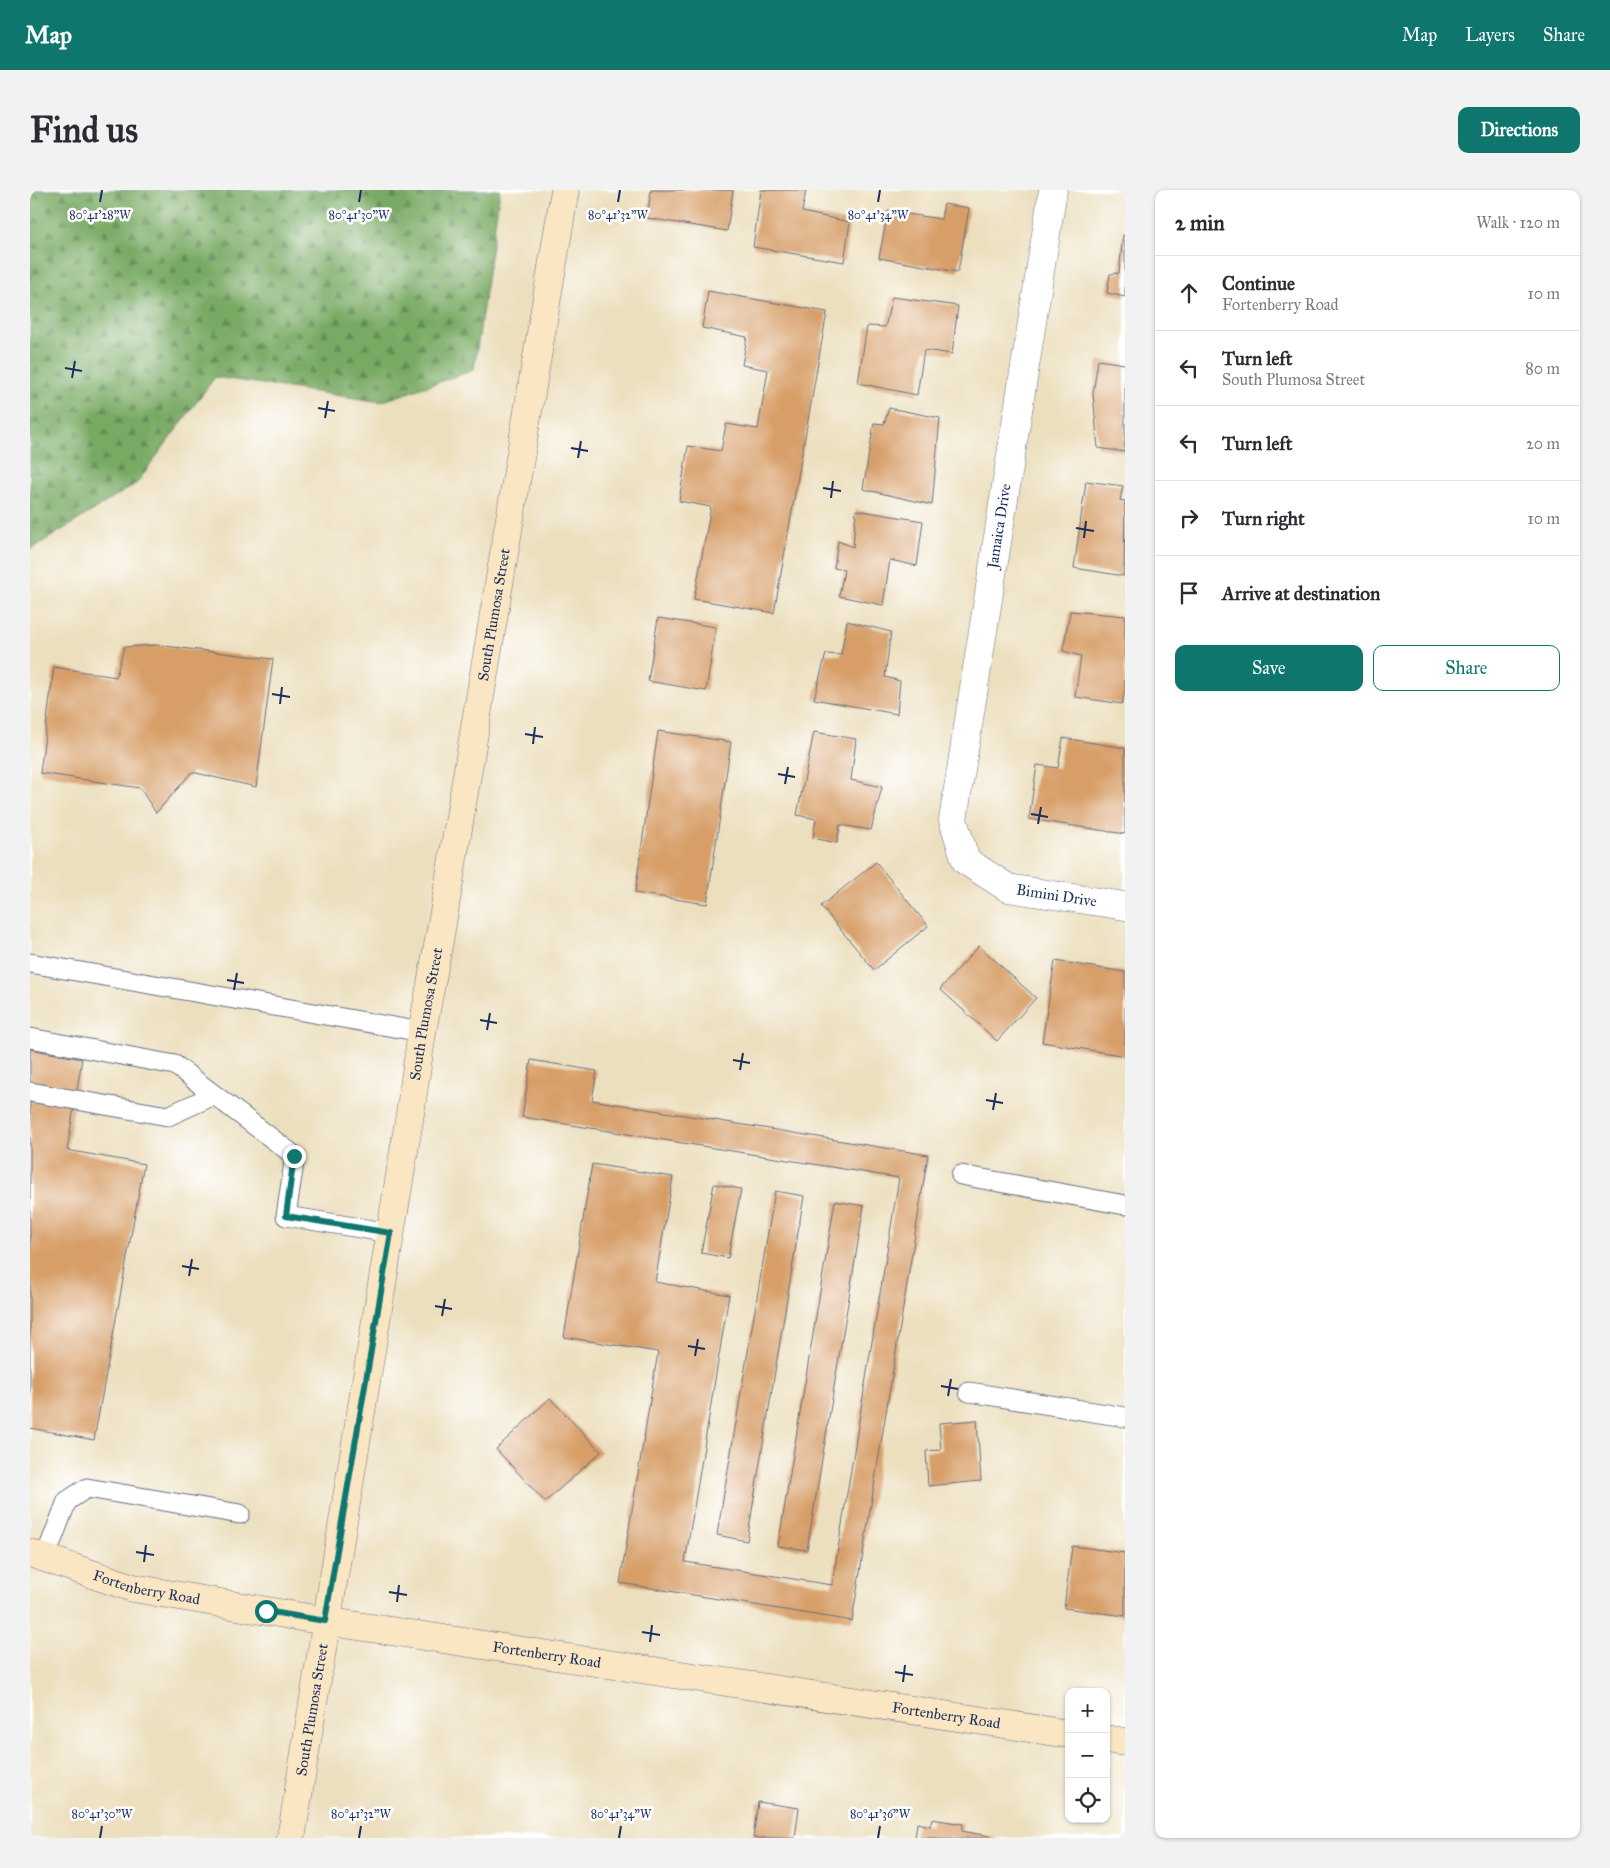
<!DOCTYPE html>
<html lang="en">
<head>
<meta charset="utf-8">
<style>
  body { margin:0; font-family:"IM FELL Great Primer",serif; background:#f2f2f3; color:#2b2b33 }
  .controls { position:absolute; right:15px; bottom:15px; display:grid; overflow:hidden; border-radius:10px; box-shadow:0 1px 4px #0004 }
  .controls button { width:45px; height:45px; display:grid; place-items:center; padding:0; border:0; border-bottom:1px solid #e1e1e2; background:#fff; color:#2b2b33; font:25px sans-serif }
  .stop { position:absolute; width:15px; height:15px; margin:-11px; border:4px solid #0f766e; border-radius:50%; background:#fff }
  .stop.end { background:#0f766e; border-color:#fff; box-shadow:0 1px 5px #0008 }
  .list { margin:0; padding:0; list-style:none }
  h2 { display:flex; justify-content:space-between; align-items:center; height:65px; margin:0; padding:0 20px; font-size:21px }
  h2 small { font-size:16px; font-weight:400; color:#7c7c81 }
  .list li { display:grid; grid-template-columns:32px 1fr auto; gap:15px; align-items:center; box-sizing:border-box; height:75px; padding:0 20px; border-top:1px solid #e1e1e2 }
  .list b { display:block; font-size:19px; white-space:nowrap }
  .list p { margin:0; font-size:16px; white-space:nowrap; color:#7c7c81 }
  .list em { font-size:16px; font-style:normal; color:#7c7c81 }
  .actions { display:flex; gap:10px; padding:15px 20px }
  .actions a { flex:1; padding:11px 0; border:1px solid #0f766e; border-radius:10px; text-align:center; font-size:18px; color:#0f766e }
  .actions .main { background:#0f766e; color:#fff }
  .icon { flex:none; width:28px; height:28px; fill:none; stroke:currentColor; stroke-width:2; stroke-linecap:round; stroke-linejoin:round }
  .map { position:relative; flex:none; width:1095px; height:1648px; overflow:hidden; border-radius:10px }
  header { display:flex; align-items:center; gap:30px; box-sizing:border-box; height:70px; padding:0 25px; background:#0f766e; color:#fff }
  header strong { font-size:24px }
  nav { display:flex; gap:28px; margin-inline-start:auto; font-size:18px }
  .intro { display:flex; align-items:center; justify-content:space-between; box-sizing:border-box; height:120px; padding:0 30px }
  h1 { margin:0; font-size:35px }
  .button { padding:12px 22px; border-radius:10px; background:#0f766e; color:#fff; font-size:18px; font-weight:700 }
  main { display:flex; gap:30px; padding:0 30px }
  aside { flex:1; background:#fff; border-radius:10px; box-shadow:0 1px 4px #0004 }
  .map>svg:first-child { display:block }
  .forest { fill:url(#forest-firs); stroke:#4a6c61 }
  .building { fill:#d79e68 }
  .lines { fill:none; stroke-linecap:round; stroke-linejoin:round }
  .lane-casing { stroke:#646d80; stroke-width:21 }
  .street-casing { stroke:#646d80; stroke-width:29 }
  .secondary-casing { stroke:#646d80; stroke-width:29 }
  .lane { stroke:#fff; stroke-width:19 }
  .street { stroke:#fff; stroke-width:28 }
  .secondary { stroke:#fbe6c3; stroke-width:28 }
  .route { stroke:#0f766e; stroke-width:6 }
  .ticks { fill:none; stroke:#1b2f5e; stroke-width:2 }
  .labels { text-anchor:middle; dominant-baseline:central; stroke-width:5; stroke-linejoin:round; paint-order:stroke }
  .street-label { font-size:15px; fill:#1b2f5e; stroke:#fff }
  .ticks-label { font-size:12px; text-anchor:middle; fill:#1b2f5e; stroke:#fff; stroke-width:5; stroke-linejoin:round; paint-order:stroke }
</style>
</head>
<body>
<header>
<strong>Map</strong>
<nav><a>Map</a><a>Layers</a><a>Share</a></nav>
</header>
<div class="intro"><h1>Find us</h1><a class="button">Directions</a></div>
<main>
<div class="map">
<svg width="1095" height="1648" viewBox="0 0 1095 1648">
  <defs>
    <pattern id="forest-firs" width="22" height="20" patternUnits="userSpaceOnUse" patternTransform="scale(1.25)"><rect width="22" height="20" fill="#79aa64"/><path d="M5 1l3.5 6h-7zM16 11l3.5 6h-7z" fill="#628b56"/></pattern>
  </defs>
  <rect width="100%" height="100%" fill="#fff"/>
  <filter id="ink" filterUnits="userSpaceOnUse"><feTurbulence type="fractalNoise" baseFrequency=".02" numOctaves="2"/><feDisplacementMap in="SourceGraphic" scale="10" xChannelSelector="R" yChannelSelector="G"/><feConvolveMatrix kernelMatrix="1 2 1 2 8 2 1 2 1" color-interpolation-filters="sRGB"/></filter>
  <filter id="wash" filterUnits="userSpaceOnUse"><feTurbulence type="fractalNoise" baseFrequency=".0096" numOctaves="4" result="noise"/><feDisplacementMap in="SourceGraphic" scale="20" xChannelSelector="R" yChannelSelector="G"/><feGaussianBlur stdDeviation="1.12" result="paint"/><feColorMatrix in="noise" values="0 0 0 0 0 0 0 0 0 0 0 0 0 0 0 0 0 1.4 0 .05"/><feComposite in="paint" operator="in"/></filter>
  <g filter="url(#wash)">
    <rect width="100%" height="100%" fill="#ecdfbe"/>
    <path class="forest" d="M0,0H470L444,180L351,212L185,187L107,293L0,360Z"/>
    <g id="blocks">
      <g class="building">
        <path d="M621,0H703L697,41L617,28Z"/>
        <path d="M731,0H776L772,22L820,32L814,72L723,57Z"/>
        <path d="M914,14L939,18L928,82L849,68L858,21L911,29Z"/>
        <path d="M1093,45H1095V107L1077,103L1080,84L1089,83Z"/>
        <path d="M678,101L797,122L744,423L664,409L681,317L649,311L658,256L691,261L696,234L728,239L738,180L712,175L717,147L672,138Z"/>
        <path d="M862,107L928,116L922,164L894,160L887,205L828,193L837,136L855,137Z"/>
        <path d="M1068,170L1095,174V262L1068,258L1063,204Z"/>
        <path d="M859,218L910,228L902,315L833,299L844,233L854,234Z"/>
        <path d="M1056,291L1093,296L1090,310L1095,311L1094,386L1044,378Z"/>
        <path d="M826,320L893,331L887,376L860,370L853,415L809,406L814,380L804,378L808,351L823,357Z"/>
        <path d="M1040,421L1095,426V500L1092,514L1045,507L1051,466L1033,461Z"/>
        <path d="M628,428L686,437L676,501L618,491Z"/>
        <path d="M817,431L861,442L855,487L870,491L867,524L784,509L796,464L811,465Z"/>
        <path d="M126,455L243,469L226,597L162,582L126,623L110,598L10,583L24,477L86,487L94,457Z"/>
        <path d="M628,541L701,552L677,714L605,703Z"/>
        <path d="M784,542L826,549L821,590L852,597L841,640L810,635L807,653L783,648L786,629L767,625Z"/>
        <path d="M1033,548L1095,558V644L999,629L1007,575L1028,578Z"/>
        <path d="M846,672L898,736L844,780L791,716Z"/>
        <path d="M949,756L1006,808L967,851L910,799Z"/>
        <path d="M1025,771L1095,782V866L1012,852Z"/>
        <path d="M0,859L52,869L37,960L114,974L64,1250L0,1238Z"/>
        <path d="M501,870L567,881L562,910L898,965L822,1431L590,1393L628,1162L534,1147L562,974L643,987L625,1092L699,1105L655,1372L802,1395L869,988L492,927Z"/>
        <path d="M684,994L711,999L698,1068L671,1063Z"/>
        <path d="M745,1001L774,1006L717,1351L687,1345Z"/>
        <path d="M805,1011L834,1016L777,1360L748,1356Z"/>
        <path d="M520,1208L571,1262L515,1312L466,1259Z"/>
        <path d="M947,1230L951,1291L898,1296L896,1261L911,1260L909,1233Z"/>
        <path d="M1042,1356L1095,1363V1426L1034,1418Z"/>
        <path d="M728,1612L769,1618L765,1648H723Z"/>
        <path d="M902,1629L933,1634L932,1641L969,1648H885L887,1633L900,1636Z"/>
      </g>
    </g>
  </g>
  <g filter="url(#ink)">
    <use href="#blocks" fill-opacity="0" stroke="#646d80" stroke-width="1"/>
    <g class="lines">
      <defs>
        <g id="lane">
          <path d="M0,773L392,842"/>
          <path d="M0,848L145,875L265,966L256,1026L361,1043"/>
          <path d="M0,902L138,926L184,905"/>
          <path d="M931,985L1095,1015"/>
          <path d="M939,1202L1095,1227"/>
          <path d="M15,1368L37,1311L57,1298L210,1324"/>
        </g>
        <g id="street">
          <path id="s1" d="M1023,0L923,630L936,671L978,698L1095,716"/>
        </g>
        <g id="secondary">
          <path id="s2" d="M0,1363L103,1398L295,1431L1039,1544"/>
          <path d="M1076,1549L1095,1552"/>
          <path id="s3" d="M261,1648L380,924L392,842L411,740L535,0"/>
        </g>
      </defs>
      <use href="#lane" class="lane-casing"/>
      <use href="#street" class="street-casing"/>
      <use href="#secondary" class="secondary-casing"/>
      <use href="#lane" class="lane"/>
      <use href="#street" class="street"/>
      <use href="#secondary" class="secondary"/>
    </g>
  </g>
  <g class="lines" filter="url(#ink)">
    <path class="route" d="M236,1421L295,1431L361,1043L256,1026L264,966"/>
  </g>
  <path class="ticks" d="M70,12L72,0M329,12L331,0M588,12L590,0M848,12L850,0M35,178L52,181M42,188L45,171M288,218L305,221M295,228L298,211M541,258L558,261M548,268L551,251M793,298L811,301M801,308L803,291M1046,338L1064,341M1054,348L1056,331M242,504L260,507M250,514L252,497M495,544L513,547M503,554L505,537M748,584L765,587M755,594L758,577M1001,624L1018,627M1008,634L1011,617M197,790L214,793M204,800L207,783M450,830L467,833M457,840L460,823M703,870L720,873M710,880L713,863M956,910L973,913M963,920L966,903M152,1076L169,1079M159,1086L162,1069M405,1116L422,1119M412,1126L415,1109M658,1156L675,1159M665,1166L668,1149M911,1196L928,1199M918,1206L921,1189M106,1362L124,1365M114,1372L116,1355M359,1402L377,1405M367,1412L369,1395M612,1442L630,1445M620,1452L622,1435M865,1482L883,1485M873,1492L875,1475M70,1648L72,1636M329,1648L331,1636M589,1648L591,1636M848,1648L850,1636"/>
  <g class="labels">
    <g class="street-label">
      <text transform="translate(969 336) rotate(-81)">Jamaica Drive</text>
      <text stroke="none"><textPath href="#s3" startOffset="1240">South Plumosa Street</textPath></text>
      <text stroke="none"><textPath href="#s1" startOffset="780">Bimini Drive</textPath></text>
      <text stroke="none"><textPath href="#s3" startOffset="835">South Plumosa Street</textPath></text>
      <text stroke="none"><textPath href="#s2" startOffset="122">Fortenberry Road</textPath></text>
      <text stroke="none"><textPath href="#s2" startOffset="528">Fortenberry Road</textPath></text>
      <text stroke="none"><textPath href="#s3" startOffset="130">South Plumosa Street</textPath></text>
      <text stroke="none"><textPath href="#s2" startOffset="932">Fortenberry Road</textPath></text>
    </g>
  </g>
  <g class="ticks-label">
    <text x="329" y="29">80°41'30"W</text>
    <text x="588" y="29">80°41'32"W</text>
    <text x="848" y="29">80°41'34"W</text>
    <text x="70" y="29">80°41'28"W</text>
    <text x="72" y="1628">80°41'30"W</text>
    <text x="331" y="1628">80°41'32"W</text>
    <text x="591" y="1628">80°41'34"W</text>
    <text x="850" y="1628">80°41'36"W</text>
  </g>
</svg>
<div class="controls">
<button>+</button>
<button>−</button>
<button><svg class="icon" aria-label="locate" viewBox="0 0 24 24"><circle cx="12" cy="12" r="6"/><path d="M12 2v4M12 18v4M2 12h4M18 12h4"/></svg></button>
</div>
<div class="stop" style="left:236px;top:1421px"></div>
<div class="stop end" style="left:264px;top:966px"></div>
</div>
<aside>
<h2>2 min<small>Walk · 120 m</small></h2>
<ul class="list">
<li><svg class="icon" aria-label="ahead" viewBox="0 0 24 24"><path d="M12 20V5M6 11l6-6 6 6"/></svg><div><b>Continue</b><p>Fortenberry Road</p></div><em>10 m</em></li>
<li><svg class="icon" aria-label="left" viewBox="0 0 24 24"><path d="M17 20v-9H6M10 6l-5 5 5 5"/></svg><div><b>Turn left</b><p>South Plumosa Street</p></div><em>80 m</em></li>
<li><svg class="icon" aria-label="left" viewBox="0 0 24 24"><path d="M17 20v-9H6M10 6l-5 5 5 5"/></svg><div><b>Turn left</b></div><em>20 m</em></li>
<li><svg class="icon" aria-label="right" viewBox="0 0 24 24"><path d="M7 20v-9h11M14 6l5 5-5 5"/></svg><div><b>Turn right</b></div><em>10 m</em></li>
<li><svg class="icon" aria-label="arrive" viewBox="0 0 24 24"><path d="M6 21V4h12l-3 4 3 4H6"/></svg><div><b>Arrive at destination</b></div></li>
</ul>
<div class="actions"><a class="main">Save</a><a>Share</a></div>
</aside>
</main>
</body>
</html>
